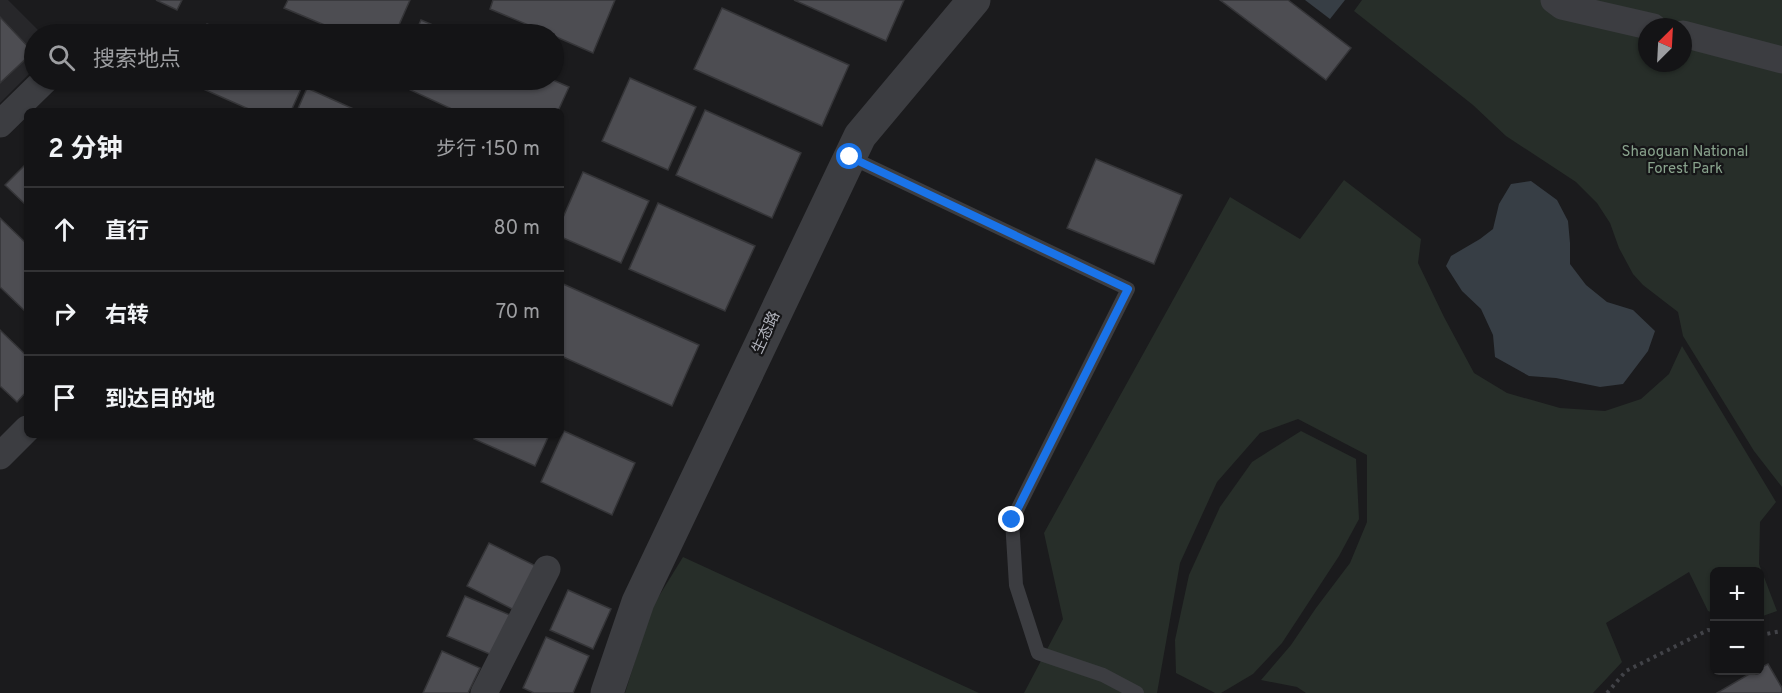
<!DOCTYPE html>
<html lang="zh">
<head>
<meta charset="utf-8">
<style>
  body { margin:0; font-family:Overpass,"Noto Sans SC",sans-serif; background:#1d1d1f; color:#f1f3f6 }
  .controls { position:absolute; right:18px; bottom:18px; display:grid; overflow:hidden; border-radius:9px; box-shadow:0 2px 4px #0004 }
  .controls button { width:54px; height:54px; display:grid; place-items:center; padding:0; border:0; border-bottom:2px solid #333335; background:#141416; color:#f1f3f6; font:30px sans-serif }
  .compass { position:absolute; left:1638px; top:18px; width:54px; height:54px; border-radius:50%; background:#141416; box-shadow:0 2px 4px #0004; rotate:24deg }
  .stop { position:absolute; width:18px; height:18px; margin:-14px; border:4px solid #1a73e8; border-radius:50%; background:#fff }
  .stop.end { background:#1a73e8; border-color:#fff; box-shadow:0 2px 6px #0008 }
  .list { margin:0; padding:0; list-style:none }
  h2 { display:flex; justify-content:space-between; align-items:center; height:78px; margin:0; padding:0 24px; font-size:26px }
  h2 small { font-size:20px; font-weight:400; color:#9d9ea1 }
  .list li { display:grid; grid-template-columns:39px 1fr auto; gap:18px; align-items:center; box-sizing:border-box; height:84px; padding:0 24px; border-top:2px solid #333335 }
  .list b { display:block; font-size:22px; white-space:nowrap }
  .list em { font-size:20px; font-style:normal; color:#9d9ea1 }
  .icon { flex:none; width:33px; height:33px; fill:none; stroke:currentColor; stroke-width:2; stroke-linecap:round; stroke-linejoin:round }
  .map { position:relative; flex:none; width:1782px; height:693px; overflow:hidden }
  .search { position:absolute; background:#141416; box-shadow:0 2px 4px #0004; left:24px; top:24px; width:540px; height:66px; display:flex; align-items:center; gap:15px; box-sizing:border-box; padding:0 21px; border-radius:33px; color:#9d9ea1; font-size:22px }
  .panel { position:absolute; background:#141416; box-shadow:0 2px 4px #0004; left:24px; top:108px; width:540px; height:330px; border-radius:9px }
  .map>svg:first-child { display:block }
  .built { fill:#27272a }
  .green { fill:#272e29; fill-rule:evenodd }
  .water { fill:#373e45 }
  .building { fill:#4d4d52; stroke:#353538; stroke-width:1.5 }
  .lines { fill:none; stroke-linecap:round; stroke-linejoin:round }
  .path { stroke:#424348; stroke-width:4; stroke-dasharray:3 4.5; stroke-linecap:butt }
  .service { stroke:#3c3d41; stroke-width:14 }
  .minor { stroke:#3c3d41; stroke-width:27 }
  .tertiary { stroke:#3c3d41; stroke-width:33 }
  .route { stroke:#1a73e8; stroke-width:8 }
  .labels { text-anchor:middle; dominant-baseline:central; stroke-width:4.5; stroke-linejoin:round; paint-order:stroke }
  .park-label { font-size:15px; fill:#89a38d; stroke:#161618 }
  .street-label { font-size:15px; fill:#afb1ba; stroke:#161618 }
</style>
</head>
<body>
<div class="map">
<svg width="1782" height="693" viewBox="0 0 1782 693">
  <rect width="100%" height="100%" fill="#1b1b1d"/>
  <path class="built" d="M0,0H8L42,34H34V69L0,103Z"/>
  <g class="green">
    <path d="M1362,0H1782V487L1754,451L1683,336L1678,312L1643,285L1633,274L1619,248L1610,223L1597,203L1576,182L1506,136L1473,105L1354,11ZM1647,27H1683V63H1647Z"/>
    <path d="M1344,180L1421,239L1418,263L1444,317L1474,373L1507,393L1560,408L1605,411L1641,399L1669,374L1682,346L1776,502L1760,522L1759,564L1777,611L1760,617V572H1714V613L1708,611L1689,572L1606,623L1622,662L1593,693H1306L1297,687L1261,680L1291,645L1316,608L1350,563L1367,522V455L1298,419L1260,433L1217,482L1180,563L1157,693H1024L1063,619L1044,533L1230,197L1300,239Z"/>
    <path d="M1301,431L1356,459L1359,519L1339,556L1282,643L1253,674L1221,693H1215L1176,673L1175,640L1189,575L1220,507L1252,462Z"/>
    <path d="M683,557L979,693H625L651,609Z"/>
  </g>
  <g class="water">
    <path d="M1305,0H1345L1330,19Z"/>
    <path d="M1531,181L1557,200L1568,221L1570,243V264L1586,285L1607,302L1633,310L1655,331L1648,351L1623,384L1600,387L1556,378L1529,376L1495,357L1493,335L1481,309L1462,291L1446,266L1451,256L1480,239L1493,229L1499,204L1511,184Z"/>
  </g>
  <g class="building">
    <path d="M156,0H182L177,10Z"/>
    <path d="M288,0H410L395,34H346L284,8Z"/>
    <path d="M493,0H615L593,53L554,36V34H550L490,9Z"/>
    <path d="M794,0H904L886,41Z"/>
    <path d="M1220,0H1288L1351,48L1326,80Z"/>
    <path d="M722,8L849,65L822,126L694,69Z"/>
    <path d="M0,17L33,52L0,83Z"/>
    <path d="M421,20L454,34H415Z"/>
    <path d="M207,24L233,34H203Z"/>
    <path d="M630,78L696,107L668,170L602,141Z"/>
    <path d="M183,80H305L291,111H253Z"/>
    <path d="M394,80H553L569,87L558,111H456L393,82Z"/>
    <path d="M307,88L358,111H297Z"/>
    <path d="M705,110L801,153L772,218L676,175Z"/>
    <path d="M1096,159L1182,195L1154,264L1067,228Z"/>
    <path d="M27,163V206L5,185Z"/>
    <path d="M583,172L649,201L621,263L561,237V222Z"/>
    <path d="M658,203L755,246L725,311L629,269Z"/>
    <path d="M0,218L27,244V313L0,287Z"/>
    <path d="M561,283L699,345L672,406L561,356Z"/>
    <path d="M0,330L27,356V391L17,402L0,386Z"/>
    <path d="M564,431L635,463L612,515L541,482Z"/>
    <path d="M476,435H549L535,466L474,439Z"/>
    <path d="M489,543L536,566L514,610L467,586Z"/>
    <path d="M568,590L611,609L593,649L550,630Z"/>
    <path d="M465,596L510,615L492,655L447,636Z"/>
    <path d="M546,637L589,656L573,693H534L523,688Z"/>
    <path d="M442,651L480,668L468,693H423Z"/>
    <path d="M1768,664L1782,688V693H1717L1756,670H1760V668Z"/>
  </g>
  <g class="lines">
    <g class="path">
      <path d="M1760,635L1782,631"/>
      <path d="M1607,693L1626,671L1708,630L1714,631"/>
    </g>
    <path class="service" d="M850,157L1128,289L1012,520L1016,585L1038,653L1103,675L1137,693"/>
    <g class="minor">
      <path d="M1554,0L1562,6L1653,27"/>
      <path d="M1683,34L1782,60"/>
      <path d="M0,124L45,80"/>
      <path d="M0,456L27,429"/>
      <path d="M484,693L547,569"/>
    </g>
    <path class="tertiary" d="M607,693L638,602L860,136L974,0"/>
  </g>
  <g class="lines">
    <path class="route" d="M850,157L1128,289L1012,520"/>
  </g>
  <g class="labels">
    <g class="park-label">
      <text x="1685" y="152">Shaoguan National<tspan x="1685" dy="17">Forest Park</tspan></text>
    </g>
    <g class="street-label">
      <text transform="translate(767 333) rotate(-65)">生态路</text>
    </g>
  </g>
</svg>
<div class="controls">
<button>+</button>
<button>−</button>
</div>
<svg class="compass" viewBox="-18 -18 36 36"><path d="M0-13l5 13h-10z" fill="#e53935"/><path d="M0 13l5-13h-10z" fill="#9d9ea1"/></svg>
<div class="stop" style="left:850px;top:157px"></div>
<div class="stop end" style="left:1012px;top:520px"></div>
<div class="search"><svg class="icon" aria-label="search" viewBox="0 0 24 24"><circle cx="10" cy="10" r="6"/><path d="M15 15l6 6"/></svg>搜索地点</div>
<section class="panel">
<h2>2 分钟<small>步行 · 150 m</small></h2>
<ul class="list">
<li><svg class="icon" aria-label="ahead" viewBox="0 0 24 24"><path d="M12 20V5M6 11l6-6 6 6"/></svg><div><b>直行</b></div><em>80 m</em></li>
<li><svg class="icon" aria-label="right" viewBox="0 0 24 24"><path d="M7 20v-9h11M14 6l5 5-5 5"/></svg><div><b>右转</b></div><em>70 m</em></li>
<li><svg class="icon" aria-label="arrive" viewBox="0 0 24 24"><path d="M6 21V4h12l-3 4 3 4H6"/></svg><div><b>到达目的地</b></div></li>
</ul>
</section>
</div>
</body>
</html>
